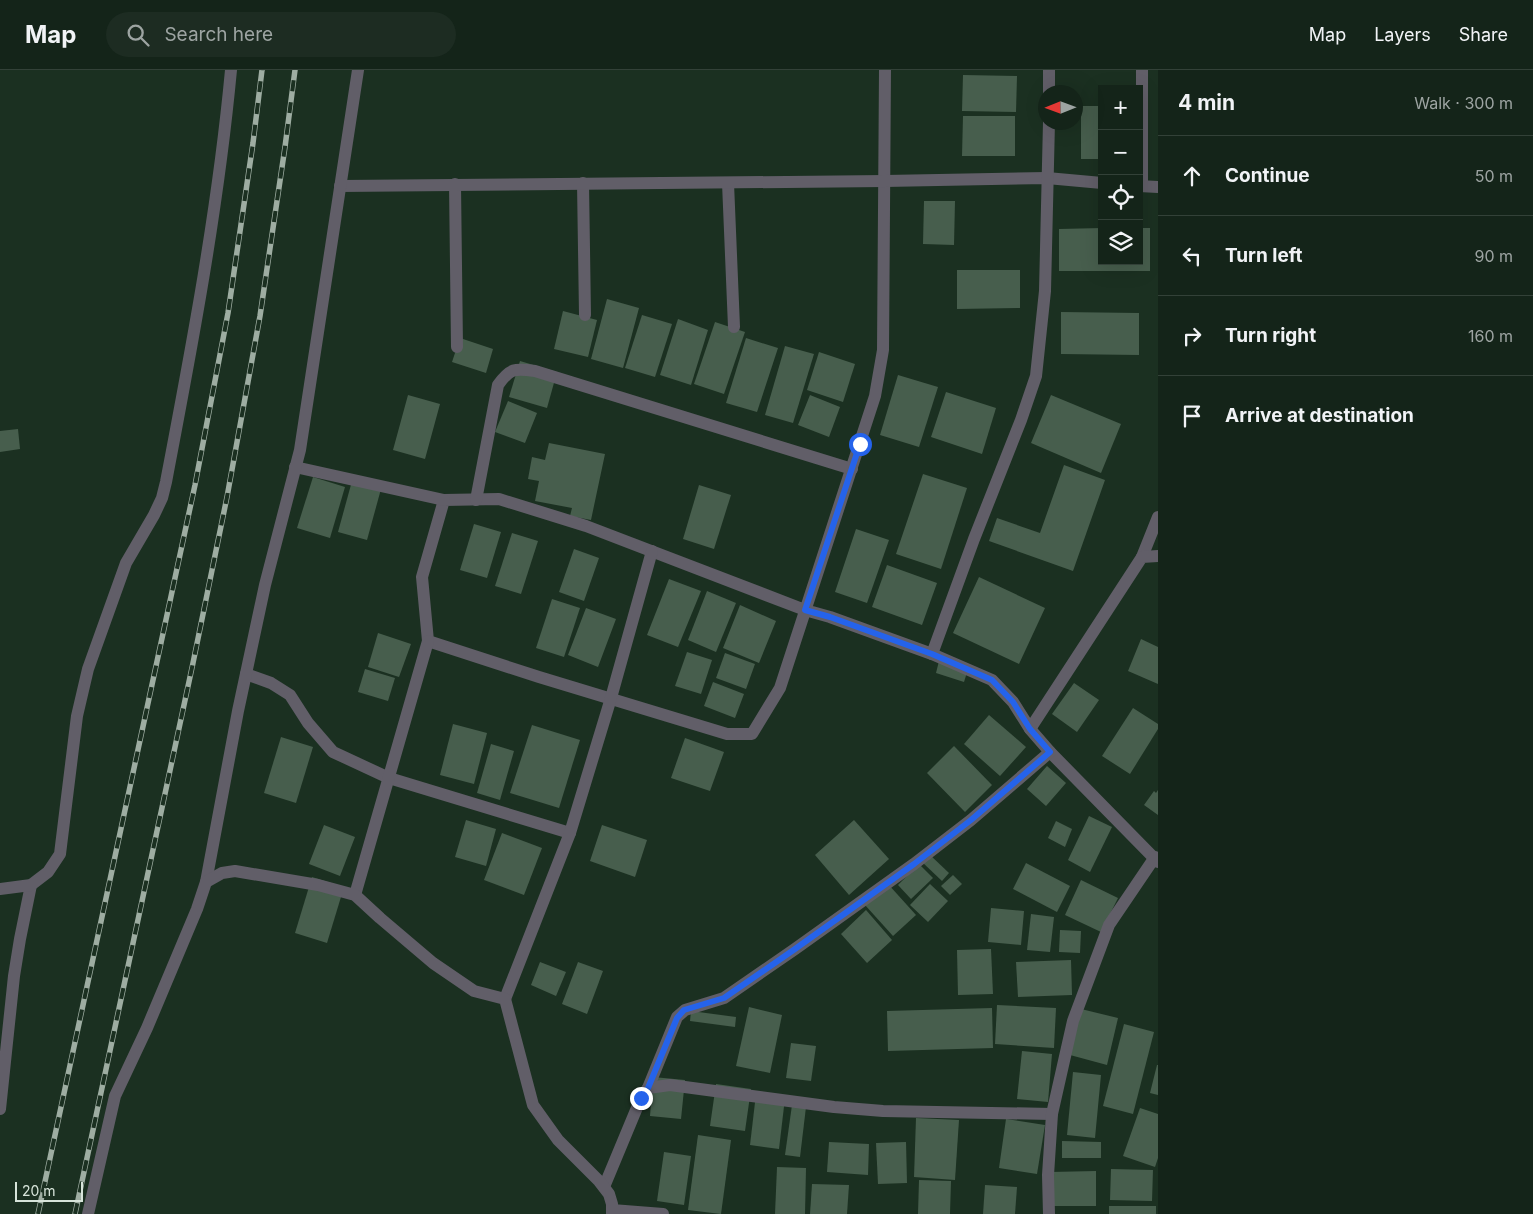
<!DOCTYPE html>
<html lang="en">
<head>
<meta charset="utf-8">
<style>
  body { margin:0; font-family:Inter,sans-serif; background:#1d2c22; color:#f1f3f6 }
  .controls { position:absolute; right:15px; top:15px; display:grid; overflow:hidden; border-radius:0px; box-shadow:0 5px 20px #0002 }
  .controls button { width:45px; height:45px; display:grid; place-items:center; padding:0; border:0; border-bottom:1px solid #334138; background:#142419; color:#f1f3f6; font:25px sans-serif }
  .compass { position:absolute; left:1038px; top:15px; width:45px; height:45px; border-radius:50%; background:#142419; box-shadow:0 5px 20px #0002; rotate:269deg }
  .scale { position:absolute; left:15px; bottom:12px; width:68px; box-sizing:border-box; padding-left:5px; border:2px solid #d7e4da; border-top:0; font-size:14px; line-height:18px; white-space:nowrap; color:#d7e4da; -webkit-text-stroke:4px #1b3021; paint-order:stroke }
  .stop { position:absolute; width:15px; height:15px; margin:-11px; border:4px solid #2563eb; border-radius:50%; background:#fff }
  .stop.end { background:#2563eb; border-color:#fff; box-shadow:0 1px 5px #0008 }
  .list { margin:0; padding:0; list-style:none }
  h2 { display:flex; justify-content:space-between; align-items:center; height:65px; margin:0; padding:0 20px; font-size:21px }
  h2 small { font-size:16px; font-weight:400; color:#9da4a2 }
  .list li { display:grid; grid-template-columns:32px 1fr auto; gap:15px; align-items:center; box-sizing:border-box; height:80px; padding:0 20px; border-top:1px solid #334138 }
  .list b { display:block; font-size:19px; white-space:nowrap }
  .list em { font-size:16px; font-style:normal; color:#9da4a2 }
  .icon { flex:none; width:28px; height:28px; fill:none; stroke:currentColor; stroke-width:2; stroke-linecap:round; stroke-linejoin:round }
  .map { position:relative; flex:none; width:1158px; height:1144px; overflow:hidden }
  header { display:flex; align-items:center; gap:30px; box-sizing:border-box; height:70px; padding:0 25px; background:#142419; border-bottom:1px solid #334138 }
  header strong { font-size:24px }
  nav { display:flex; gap:28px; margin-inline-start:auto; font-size:18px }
  .search { width:350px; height:45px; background:#1d2c22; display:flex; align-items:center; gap:12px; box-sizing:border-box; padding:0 18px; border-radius:28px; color:#9da4a2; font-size:19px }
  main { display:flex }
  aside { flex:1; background:#142419 }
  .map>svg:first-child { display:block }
  .building { fill:#475e4d }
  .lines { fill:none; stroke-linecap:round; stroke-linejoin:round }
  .lane { stroke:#615e68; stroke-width:12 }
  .street { stroke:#615e68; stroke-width:12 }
  .rail-casing { stroke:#9eada2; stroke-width:5.5 }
  .rail { stroke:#1b3021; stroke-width:4; stroke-dasharray:11; stroke-linecap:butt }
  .route { stroke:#2563eb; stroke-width:6 }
</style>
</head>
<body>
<header>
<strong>Map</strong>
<div class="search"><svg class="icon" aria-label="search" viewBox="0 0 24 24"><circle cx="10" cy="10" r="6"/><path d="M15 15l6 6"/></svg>Search here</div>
<nav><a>Map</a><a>Layers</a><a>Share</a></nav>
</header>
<main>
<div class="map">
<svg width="1158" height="1144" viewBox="0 0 1158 1144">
  <rect width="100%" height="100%" fill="#1b3021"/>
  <g class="building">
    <path d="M963,5L1017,6L1016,42L962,41Z"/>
    <rect x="1081" y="36" width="21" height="53"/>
    <path d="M963,46H1015V86H962Z"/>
    <path d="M924,131H955L954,175L923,174Z"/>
    <path d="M1102,158V191H1139V158H1150V201H1059V159Z"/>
    <path d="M957,200H1020V238L957,239Z"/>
    <path d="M607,229L639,238L623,298L591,289Z"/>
    <path d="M563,241L597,250L588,287L554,279Z"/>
    <path d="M1061,242L1139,243V285L1061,284Z"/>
    <path d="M642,245L672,254L655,307L625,298Z"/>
    <path d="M678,249L708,260L691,315L660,305Z"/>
    <path d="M715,252L745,262L724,324L694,314Z"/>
    <path d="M460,268L493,279L486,303L452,292Z"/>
    <path d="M746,268L778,278L757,342L726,333Z"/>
    <path d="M785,276L814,284L793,353L765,345Z"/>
    <path d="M819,282L855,294L843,332L807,320Z"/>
    <path d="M520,291L557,302L547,338L509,327Z"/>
    <path d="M898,305L938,317L919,377L880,365Z"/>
    <path d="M946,322L996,338L982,384L931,367Z"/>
    <path d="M408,325L440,334L425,389L393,380Z"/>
    <path d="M810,325L840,337L829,367L798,355Z"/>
    <path d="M1051,325L1121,354L1101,403L1031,373Z"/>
    <path d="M508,331L537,343L525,373L495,362Z"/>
    <path d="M18,359L20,379L0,382V361Z"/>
    <path d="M549,373L605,384L591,450L570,446L572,438L535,431L539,411L528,409L532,387L545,390Z"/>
    <path d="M1064,395L1105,410L1073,501L989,471L997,448L1040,463Z"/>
    <path d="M923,404L967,418L941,499L896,484Z"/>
    <path d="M313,407L345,417L330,468L297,458Z"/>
    <path d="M352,411L381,419L367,470L338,462Z"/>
    <path d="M699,415L731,425L714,479L683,469Z"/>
    <path d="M474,454L501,462L487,508L460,500Z"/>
    <path d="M856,459L889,470L867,533L835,522Z"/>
    <path d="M512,463L538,471L521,524L495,516Z"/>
    <path d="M574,479L599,488L584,531L559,522Z"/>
    <path d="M887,495L937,513L922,555L872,537Z"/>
    <path d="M979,507L1045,538L1019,594L953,563Z"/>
    <path d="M669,509L701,521L678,577L647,565Z"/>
    <path d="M707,521L736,533L716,582L688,570Z"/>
    <path d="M552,529L580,538L564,587L536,578Z"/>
    <path d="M740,535L776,551L759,593L723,578Z"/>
    <path d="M586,538L616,549L598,597L568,585Z"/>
    <path d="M378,563L411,574L399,607L368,597Z"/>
    <path d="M1141,569L1158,577V614L1128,601Z"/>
    <path d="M687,582L712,590L701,624L675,616Z"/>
    <path d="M725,583L755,594L746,619L716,608Z"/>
    <path d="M940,587L969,596L964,612L936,603Z"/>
    <path d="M365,599L395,608L388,631L358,622Z"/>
    <path d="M713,612L744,624L735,648L704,636Z"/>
    <path d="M1074,613L1099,630L1077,662L1052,644Z"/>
    <path d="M1133,638L1158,654V659L1130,704L1102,686Z"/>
    <path d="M989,645L1026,677L1000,706L964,674Z"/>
    <path d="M453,654L487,663L474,714L440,705Z"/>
    <path d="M532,655L580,670L559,738L510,723Z"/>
    <path d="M281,667L313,677L296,733L264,723Z"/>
    <path d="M685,668L724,682L710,721L671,708Z"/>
    <path d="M491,674L514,681L500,730L477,723Z"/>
    <path d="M954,676L992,715L965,742L927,703Z"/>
    <path d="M1047,696L1066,713L1046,736L1027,719Z"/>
    <path d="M1158,720V745L1144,735L1154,721L1156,723Z"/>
    <path d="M1089,746L1112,757L1090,802L1068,790Z"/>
    <path d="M466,750L496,759L486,796L455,787Z"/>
    <path d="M854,750L889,789L849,825L815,785Z"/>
    <path d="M1056,751L1072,759L1065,777L1048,768Z"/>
    <path d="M324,755L355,767L340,806L309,794Z"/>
    <path d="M602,755L647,770L635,807L590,791Z"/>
    <path d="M502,763L542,778L524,825L484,810Z"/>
    <path d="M929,784L949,803L942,811L922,792Z"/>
    <path d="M1026,793L1070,816L1057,842L1013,819Z"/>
    <path d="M919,794L933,808L911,829L898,815Z"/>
    <path d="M953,805L962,814L950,825L941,816Z"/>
    <path d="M312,807L344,817L327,873L295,863Z"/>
    <path d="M1081,810L1118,828L1101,862L1065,845Z"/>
    <path d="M888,814L916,845L893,866L865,835Z"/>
    <path d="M930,814L948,831L928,852L910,835Z"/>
    <path d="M991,838L1024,841L1021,875L988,872Z"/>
    <path d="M866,840L892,870L867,893L841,864Z"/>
    <path d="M1031,844L1054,847L1050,882L1027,880Z"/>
    <path d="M1060,860L1081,861L1080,883L1059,882Z"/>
    <path d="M991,879L993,924L958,925L957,880Z"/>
    <path d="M1071,890L1072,925L1018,927L1016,892Z"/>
    <path d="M540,892L566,902L556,926L531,915Z"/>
    <path d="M578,892L603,901L587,944L562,934Z"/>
    <path d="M997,935L1056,938L1054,978L995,974Z"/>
    <path d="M749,937L782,945L770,1003L736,996Z"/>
    <path d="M992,938L993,978L888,981L887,941Z"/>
    <path d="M1081,939L1118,948L1107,995L1070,985Z"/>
    <path d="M691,941L736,947L735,957L690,951Z"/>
    <path d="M1124,954L1154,962L1133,1044L1103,1036Z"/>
    <path d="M791,973L816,976L811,1011L786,1008Z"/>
    <path d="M1022,981L1052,984L1048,1032L1017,1029Z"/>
    <path d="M1157,995H1158V1025L1150,1023Z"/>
    <path d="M1073,1002L1101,1005L1095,1068L1067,1065Z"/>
    <path d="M653,1007L685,1010L681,1049L650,1046Z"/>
    <path d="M716,1014L751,1019L745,1061L710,1056Z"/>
    <path d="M756,1024L785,1028L779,1079L750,1075Z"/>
    <path d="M792,1035L806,1037L800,1087L785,1085Z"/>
    <path d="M1140,1038L1158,1044V1088L1155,1097L1123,1086Z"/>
    <path d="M916,1048L959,1050L955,1110L914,1107Z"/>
    <path d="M1006,1049L1045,1055L1037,1104L999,1098Z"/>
    <path d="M698,1065L731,1070L721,1144L688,1140Z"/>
    <path d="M1062,1071L1101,1072V1088H1062Z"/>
    <path d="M829,1072L869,1074L868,1105L827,1102Z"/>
    <path d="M906,1072L907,1113L878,1114L876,1073Z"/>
    <path d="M664,1082L691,1086L684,1135L657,1131Z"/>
    <path d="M777,1097L806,1098L805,1144H775Z"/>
    <path d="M1111,1099L1153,1100L1152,1131L1110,1130Z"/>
    <path d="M1096,1101V1136H1050V1102Z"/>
    <path d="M919,1110L951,1111L950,1144H918Z"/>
    <path d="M812,1114L849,1115L847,1144H810Z"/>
    <path d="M985,1115L1017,1117L1015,1144H983Z"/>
    <rect x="1109" y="1136" width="47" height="8"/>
  </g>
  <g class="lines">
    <path class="lane" d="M0,1039L14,906L20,869L31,815"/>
    <g class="street">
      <path d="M885,0L883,280L875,326L780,618L752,664H727L539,607L428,571L422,507L444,430L499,429L586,456L805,540L830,547L932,584L992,610L1013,632L1030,659L1050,682L1158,792"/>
      <path d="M1142,0V116"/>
      <path d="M1049,22V0"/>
      <path d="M583,113L585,245"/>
      <path d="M728,113L734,257"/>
      <path d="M455,114L457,277"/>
      <path d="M340,116L885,111L1047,108L1102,113"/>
      <path d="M1139,116L1158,117"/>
      <path d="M295,397L444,430"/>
      <path d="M476,430L498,315C510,298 515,298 535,301L852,399"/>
      <path d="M1142,487L1158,447"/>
      <path d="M932,584L974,469L1021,350L1036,306L1045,221L1049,52"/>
      <path d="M246,604L271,613L290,625L308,653L333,682L389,708L570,763"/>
      <path d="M1030,659L1142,487L1158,486"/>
      <path d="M206,812L238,641L265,515L300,380L358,0"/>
      <path d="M0,819L31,815L48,802L60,784L77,646L88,599L126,493L154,445L162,428L166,412C192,276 218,139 231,0"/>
      <path d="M355,825L428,571"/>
      <path d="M505,929L570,763L611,628L652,481"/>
      <path d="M648,1018L677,947L685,940L724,928L795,879L914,794L971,750L1050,682"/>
      <path d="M604,1117L641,1028L648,1018L670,1015L834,1037L883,1041L1052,1044"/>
      <path d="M612,1140L663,1144"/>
      <path d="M88,1144L115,1026L147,958L197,839L206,812L222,803L235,801L318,815L355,825L380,848L433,893L474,921L505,929L533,1035L558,1070L599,1111L609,1124L612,1134V1144"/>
      <path d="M1049,1144L1048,1105L1052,1044L1073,951L1109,855L1155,787"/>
    </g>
    <defs>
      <g id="rail">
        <path d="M38,1144L195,415L228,243L253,73L262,0"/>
        <path d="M75,1144L193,593L227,427L260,246L285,77L295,0"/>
      </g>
    </defs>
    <use href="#rail" class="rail-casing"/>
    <use href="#rail" class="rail"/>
  </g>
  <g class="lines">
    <path class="route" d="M641,1028L648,1018L677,948L684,940L724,928L795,879L914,794L971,750L1050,682L1030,659L1013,632L992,610L932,584L830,547L805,540L860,374"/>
  </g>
</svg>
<div class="controls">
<button>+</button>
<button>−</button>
<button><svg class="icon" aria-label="locate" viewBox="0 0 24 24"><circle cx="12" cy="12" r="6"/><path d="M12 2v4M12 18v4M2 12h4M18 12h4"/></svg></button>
<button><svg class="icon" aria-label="layers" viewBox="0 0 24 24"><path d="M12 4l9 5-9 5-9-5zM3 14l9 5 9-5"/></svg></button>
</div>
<svg class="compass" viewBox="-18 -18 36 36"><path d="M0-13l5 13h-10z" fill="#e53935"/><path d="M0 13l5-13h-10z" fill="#9da4a2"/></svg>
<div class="scale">20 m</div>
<div class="stop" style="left:860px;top:374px"></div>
<div class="stop end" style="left:641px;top:1028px"></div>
</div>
<aside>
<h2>4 min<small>Walk · 300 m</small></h2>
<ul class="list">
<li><svg class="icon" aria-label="ahead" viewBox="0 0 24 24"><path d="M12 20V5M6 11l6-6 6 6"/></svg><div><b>Continue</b></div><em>50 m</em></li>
<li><svg class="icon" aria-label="left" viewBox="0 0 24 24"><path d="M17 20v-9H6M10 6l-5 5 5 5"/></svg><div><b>Turn left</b></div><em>90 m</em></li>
<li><svg class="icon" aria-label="right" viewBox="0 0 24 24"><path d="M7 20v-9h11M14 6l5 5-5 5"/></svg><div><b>Turn right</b></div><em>160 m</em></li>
<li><svg class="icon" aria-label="arrive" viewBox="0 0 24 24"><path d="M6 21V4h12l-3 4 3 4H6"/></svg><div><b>Arrive at destination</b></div></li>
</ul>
</aside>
</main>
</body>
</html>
